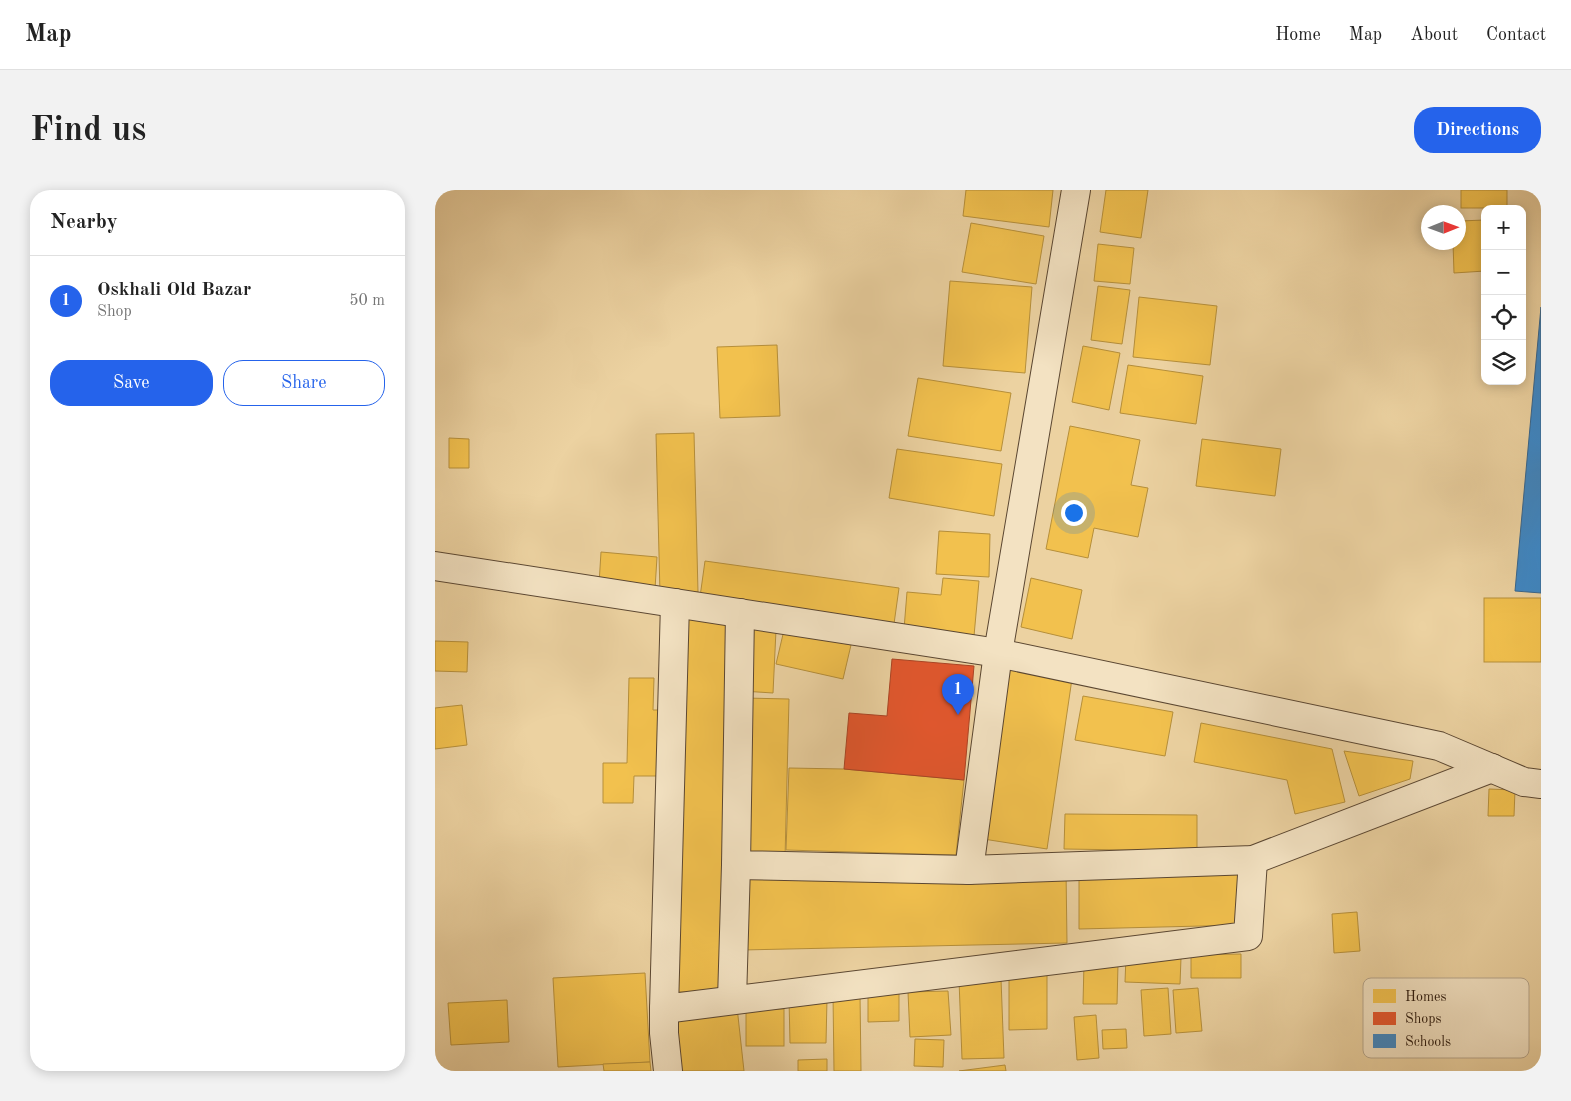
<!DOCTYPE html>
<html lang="en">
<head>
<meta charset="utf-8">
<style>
  body { margin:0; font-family:"Old Standard TT",serif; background:#f2f2f2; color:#222 }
  .controls { position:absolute; right:15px; top:15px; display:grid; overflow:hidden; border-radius:10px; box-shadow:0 2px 12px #0003 }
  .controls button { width:45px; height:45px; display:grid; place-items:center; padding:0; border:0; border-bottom:1px solid #e0e0e0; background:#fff; color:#222; font:25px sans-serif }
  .compass { position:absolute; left:986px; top:15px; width:45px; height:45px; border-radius:50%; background:#fff; box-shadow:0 2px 12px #0003; rotate:89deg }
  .you { position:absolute; left:638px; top:322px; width:18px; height:18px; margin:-12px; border:4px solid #fff; border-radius:50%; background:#1a73e8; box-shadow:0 0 0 8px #1a73e833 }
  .badge { display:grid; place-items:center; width:32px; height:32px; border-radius:50%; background:#2563eb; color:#fff; font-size:16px; font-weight:700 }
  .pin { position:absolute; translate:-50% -41px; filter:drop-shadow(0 1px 2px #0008) }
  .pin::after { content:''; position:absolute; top:26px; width:18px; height:15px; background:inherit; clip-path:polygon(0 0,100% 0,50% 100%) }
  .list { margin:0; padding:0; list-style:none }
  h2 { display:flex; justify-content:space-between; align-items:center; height:65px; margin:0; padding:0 20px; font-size:21px }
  h2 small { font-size:16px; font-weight:400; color:#767676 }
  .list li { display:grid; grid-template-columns:32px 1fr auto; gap:15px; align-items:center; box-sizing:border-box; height:90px; padding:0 20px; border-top:1px solid #e0e0e0 }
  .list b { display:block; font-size:19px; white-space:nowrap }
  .list p { margin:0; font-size:16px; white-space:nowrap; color:#767676 }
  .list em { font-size:16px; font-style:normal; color:#767676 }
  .actions { display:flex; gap:10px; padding:15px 20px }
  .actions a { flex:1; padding:11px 0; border:1px solid #2563eb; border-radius:20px; text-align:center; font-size:18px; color:#2563eb }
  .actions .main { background:#2563eb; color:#fff }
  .icon { flex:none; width:28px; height:28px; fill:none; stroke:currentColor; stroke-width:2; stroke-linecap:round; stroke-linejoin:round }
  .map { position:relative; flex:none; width:1106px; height:881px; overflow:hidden; border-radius:20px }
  header { display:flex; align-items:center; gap:30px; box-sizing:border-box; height:70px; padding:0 25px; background:#fff; border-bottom:1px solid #e0e0e0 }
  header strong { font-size:24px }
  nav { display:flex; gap:28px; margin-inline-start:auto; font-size:18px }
  .intro { display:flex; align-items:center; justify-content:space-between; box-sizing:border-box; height:120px; padding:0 30px }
  h1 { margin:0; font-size:35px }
  .button { padding:12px 22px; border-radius:20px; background:#2563eb; color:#fff; font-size:18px; font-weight:700 }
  main { display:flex; gap:30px; padding:0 30px }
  aside { flex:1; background:#fff; border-radius:20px; box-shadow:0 2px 12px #0003 }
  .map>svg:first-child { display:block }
  .homes { fill:#f2c14e; stroke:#b68f3a }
  .shops { fill:#e4572e; stroke:#ac4424 }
  .schools { fill:#3f88c5; stroke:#39678e }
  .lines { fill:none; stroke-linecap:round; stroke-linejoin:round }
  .minor-casing { stroke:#5b4732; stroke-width:30 }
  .minor { stroke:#f3e2c2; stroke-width:28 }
  .key { fill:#f3e2c2; stroke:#b7a68c; stroke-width:1 }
  .key-label { font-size:14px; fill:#2b190d }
</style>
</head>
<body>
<header>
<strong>Map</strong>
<nav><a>Home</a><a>Map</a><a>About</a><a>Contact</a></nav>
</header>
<div class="intro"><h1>Find us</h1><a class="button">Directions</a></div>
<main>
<aside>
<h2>Nearby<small></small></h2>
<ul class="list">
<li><span class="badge">1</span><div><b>Oskhali Old Bazar</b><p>Shop</p></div><em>50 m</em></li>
</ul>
<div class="actions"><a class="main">Save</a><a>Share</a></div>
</aside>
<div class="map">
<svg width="1106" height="881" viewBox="0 0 1106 881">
  <rect width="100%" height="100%" fill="#ecd2a1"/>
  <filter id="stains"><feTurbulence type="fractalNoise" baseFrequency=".004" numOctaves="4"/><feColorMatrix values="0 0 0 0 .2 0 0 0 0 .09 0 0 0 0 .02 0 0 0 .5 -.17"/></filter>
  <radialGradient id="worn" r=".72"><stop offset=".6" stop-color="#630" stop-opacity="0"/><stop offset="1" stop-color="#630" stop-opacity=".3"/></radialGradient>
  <g class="homes">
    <path d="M531,0H618L614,37L528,26Z"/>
    <path d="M671,0H713L706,48L665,42Z"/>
    <rect x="1026" y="0" width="46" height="18"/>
    <path d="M1050,30V81L1019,83L1018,52H1024V31Z"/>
    <path d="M536,33L609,46L601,94L527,82Z"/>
    <path d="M663,54L699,58L695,94L659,91Z"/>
    <path d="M515,91L597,97L590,183L508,176Z"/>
    <path d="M663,96L695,100L687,154L656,150Z"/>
    <path d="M704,107L782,116L775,175L698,167Z"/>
    <path d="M342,155L345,226L285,228L282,157Z"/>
    <path d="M648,156L685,163L674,220L637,212Z"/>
    <path d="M693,175L768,186L761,234L685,223Z"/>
    <path d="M483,188L576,203L566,261L473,246Z"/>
    <path d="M635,236L705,250L696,295L713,298L703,347L659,338L653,368L611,359Z"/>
    <path d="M259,243L263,402L225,404L221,244Z"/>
    <path d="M14,248L34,249V278H14Z"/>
    <path d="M767,249L846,259L840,306L761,296Z"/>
    <path d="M462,259L567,274L559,326L454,308Z"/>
    <path d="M504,341L555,344L554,387L501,384Z"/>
    <path d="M166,362L222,367L220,399L164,394Z"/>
    <path d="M270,371L464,398L458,441L264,414Z"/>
    <path d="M508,388L544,391L539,446L469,439L472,402L506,405Z"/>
    <path d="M596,388L647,400L637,449L586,437Z"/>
    <rect x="1049" y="408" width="57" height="64"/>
    <path d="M248,427L295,428L288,803L241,802Z"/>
    <path d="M311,438L341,440L338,503L307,501Z"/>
    <path d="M349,440L416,455L408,489L341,474Z"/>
    <path d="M0,451L33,452L32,482L0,481Z"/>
    <path d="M568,471L638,482L612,659L542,648Z"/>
    <path d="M194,488H219L218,520H230L229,586H199L198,613H168V573H192Z"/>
    <path d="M648,506L738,522L730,566L640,550Z"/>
    <path d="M309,508L354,509L350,668L305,666Z"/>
    <path d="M27,515L32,555L0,559V518Z"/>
    <path d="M766,533L897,559L910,612L860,624L852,590L759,572Z"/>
    <path d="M909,561L978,571L975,589L924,606Z"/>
    <path d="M354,578L409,579L529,590L521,665L351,660Z"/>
    <path d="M1054,599L1080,600L1079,626H1053Z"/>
    <path d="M630,624L762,625V661L629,659Z"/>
    <path d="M631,680L632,753L307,760L305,686Z"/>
    <path d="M808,684V735L644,739V687Z"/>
    <path d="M922,722L925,761L899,763L897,724Z"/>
    <path d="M806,764V788H756V765Z"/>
    <path d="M691,766L746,768L745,794L690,792Z"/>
    <path d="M649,773L683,774L682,814H648Z"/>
    <path d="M612,781V839L574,840V782Z"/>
    <path d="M210,783L215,872L123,877L118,788Z"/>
    <path d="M566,789L569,868L527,869L524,790Z"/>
    <path d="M733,798L736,844L709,846L706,800Z"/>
    <path d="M763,798L767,841L741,843L738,800Z"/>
    <path d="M513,801L516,845L475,847L473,802Z"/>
    <path d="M464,802V831L433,832V803Z"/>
    <path d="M398,804H425L426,881H399Z"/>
    <path d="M354,808L392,809L391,853H355Z"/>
    <path d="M72,810L74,852L16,855L13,813Z"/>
    <path d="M302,817L309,881H243L237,825Z"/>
    <rect x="311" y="819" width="38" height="37"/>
    <path d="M661,825L664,868L642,870L639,827Z"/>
    <path d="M691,839L692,858L668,859L667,840Z"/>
    <path d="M480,849L509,850L508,877L479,876Z"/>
    <path d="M392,869V881H363V870Z"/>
    <path d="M215,872L216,881H169L168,874Z"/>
    <path d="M570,875L571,881H524Z"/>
  </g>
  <path class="shops" d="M457,469L539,476L529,590L409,579L414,523L452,526Z"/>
  <path class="schools" d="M1106,117V403L1080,401Z"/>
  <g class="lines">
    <defs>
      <g id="minor">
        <path d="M0,376L563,463L1004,556L1089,592L1106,594"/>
        <path d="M305,423L301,675L534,680L818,670L1057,578"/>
        <path d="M534,680L563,463L641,0"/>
        <path d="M297,810L301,675"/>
        <path d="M229,819L813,746L818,670"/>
        <path d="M233,881L229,843V819L240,413"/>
      </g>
    </defs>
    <use href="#minor" class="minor-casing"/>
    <use href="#minor" class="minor"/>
  </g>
  <rect x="928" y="788" width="166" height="80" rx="8" class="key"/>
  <rect x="938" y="799" width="23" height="14" fill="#f2c14e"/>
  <rect x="938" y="822" width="23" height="13" fill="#e4572e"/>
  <rect x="938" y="844" width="23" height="14" fill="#3f88c5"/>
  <g class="key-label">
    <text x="970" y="811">Homes</text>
    <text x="970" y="833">Shops</text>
    <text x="970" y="856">Schools</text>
  </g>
  <rect width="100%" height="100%" filter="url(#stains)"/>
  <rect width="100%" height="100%" fill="url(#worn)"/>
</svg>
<div class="controls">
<button>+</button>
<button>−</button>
<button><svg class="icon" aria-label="locate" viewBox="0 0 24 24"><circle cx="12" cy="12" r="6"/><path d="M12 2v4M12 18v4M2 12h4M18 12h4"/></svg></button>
<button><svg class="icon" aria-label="layers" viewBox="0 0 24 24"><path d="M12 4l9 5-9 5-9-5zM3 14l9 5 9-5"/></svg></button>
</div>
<svg class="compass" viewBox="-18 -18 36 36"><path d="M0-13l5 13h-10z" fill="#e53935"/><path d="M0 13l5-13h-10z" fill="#767676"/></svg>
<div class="you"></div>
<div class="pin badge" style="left:523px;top:525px">1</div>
</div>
</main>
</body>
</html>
